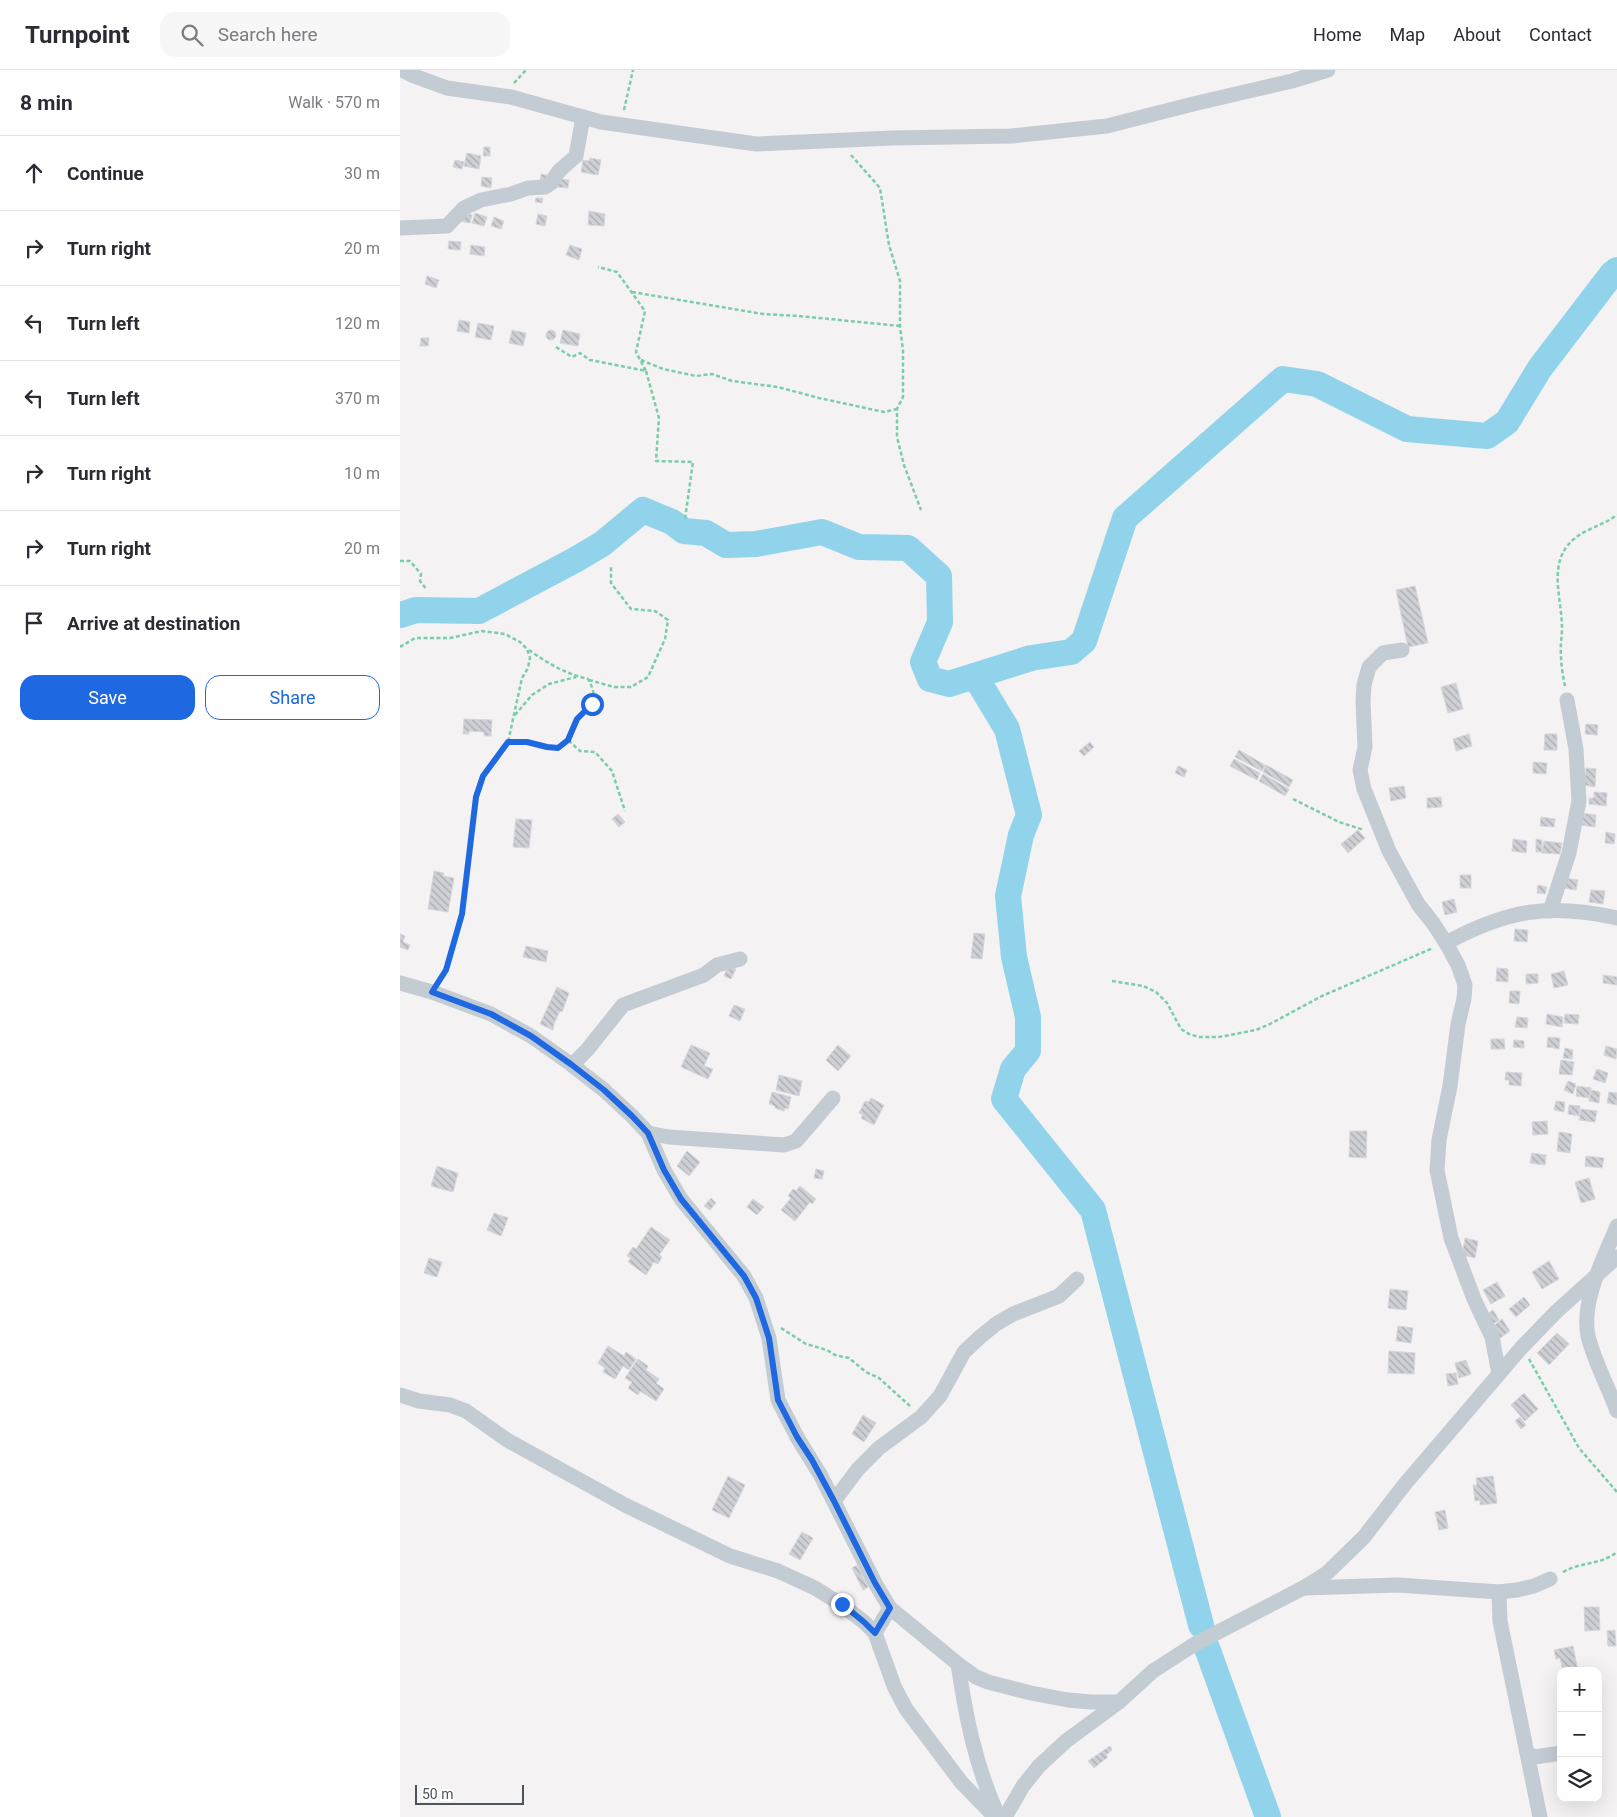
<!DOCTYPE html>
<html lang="en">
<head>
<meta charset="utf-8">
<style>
  body { margin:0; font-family:Roboto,sans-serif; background:#f7f7f7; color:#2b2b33 }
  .controls { position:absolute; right:15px; bottom:15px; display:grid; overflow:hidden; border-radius:10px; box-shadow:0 5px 20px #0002 }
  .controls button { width:45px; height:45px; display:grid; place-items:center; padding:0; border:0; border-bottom:1px solid #e1e1e2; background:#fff; color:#2b2b33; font:25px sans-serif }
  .scale { position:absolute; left:15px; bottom:12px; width:109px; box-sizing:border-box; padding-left:5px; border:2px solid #4a545f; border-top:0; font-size:14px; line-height:18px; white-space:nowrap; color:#4a545f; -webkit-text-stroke:4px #fff; paint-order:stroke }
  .stop { position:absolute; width:15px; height:15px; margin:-11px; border:4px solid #1e68e1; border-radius:50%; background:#fff }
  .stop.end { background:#1e68e1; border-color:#fff; box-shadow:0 1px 5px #0008 }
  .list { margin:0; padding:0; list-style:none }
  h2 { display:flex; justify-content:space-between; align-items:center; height:65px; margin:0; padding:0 20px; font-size:21px }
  h2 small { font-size:16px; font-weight:400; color:#7c7c81 }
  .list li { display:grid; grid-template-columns:32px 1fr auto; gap:15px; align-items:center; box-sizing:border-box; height:75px; padding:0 20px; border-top:1px solid #e1e1e2 }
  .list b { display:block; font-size:19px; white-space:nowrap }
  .list em { font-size:16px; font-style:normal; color:#7c7c81 }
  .actions { display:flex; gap:10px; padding:15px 20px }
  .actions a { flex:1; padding:11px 0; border:1px solid #1e68e1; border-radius:15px; text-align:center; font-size:18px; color:#1e68e1 }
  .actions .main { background:#1e68e1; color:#fff }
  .icon { flex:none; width:28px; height:28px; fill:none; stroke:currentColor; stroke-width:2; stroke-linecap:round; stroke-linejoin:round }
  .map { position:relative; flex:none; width:1217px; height:1747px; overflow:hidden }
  header { display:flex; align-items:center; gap:30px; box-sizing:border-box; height:70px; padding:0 25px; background:#fff; border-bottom:1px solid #e1e1e2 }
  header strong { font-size:24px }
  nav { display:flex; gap:28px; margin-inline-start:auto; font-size:18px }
  .search { width:350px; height:45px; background:#f7f7f7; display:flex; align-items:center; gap:12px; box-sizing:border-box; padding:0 18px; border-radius:15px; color:#7c7c81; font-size:19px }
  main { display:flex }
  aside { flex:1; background:#fff }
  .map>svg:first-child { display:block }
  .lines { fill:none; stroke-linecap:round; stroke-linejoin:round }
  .river { stroke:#91d3eb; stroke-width:26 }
  .building { fill:url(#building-back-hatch); stroke:#d6d7dd }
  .path { stroke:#7bcda9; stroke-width:2.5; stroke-dasharray:4 2.5; stroke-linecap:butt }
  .minor { stroke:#c3cbd3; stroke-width:15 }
  .route { stroke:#1e68e1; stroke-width:6 }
</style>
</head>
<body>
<header>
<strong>Turnpoint</strong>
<div class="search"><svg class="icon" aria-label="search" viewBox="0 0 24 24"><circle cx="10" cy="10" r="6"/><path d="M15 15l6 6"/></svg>Search here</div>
<nav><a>Home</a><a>Map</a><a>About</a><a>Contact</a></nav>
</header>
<main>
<aside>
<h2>8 min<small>Walk · 570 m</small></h2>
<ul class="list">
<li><svg class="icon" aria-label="ahead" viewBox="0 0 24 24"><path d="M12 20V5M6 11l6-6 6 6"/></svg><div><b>Continue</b></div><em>30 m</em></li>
<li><svg class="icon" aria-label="right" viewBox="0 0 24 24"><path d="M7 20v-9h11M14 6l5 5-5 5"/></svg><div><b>Turn right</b></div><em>20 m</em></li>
<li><svg class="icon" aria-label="left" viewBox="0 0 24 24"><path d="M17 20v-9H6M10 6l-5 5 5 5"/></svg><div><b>Turn left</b></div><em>120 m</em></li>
<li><svg class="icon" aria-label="left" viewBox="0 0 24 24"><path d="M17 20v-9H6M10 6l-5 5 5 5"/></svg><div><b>Turn left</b></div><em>370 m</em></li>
<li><svg class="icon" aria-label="right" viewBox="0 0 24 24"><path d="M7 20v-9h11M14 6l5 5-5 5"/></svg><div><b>Turn right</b></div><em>10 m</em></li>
<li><svg class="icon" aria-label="right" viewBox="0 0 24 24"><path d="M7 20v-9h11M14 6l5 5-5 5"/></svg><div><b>Turn right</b></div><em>20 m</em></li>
<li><svg class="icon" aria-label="arrive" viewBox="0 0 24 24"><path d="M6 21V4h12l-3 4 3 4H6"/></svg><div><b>Arrive at destination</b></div></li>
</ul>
<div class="actions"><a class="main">Save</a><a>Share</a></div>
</aside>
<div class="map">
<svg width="1217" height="1747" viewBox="0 0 1217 1747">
  <defs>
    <pattern id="building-back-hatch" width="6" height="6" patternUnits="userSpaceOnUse" patternTransform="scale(1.25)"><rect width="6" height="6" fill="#cfd0d6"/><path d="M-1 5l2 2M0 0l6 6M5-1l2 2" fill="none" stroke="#aaabb1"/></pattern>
  </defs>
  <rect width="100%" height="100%" fill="#f4f2f2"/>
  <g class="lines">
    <g class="river">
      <path d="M0,545L16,540L79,541L175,490L202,474L243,440L272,452L284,461L306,463L326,475L356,474L422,462L459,477L508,478L539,506L540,552L523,592L530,609L549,614L631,588L671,582L684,571L725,448L883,309L917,314L1007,359L1087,366L1107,352L1140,298L1212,204L1217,200"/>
      <path d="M575,606L607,659L629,745L621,765L608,826L614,887L628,947V981L613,999L604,1029L693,1140L801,1555"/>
      <path d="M807,1578L868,1747"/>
    </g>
  </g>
  <g class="building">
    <path d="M84,77H90V86H83Z"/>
    <path d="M67,83L81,86L79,99L64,96Z"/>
    <path d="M190,88L201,90L198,105L181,102L183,90L189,91Z"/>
    <path d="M55,90L64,92L62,99L53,97Z"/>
    <path d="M141,104L147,105L146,113L140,112Z"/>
    <path d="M82,107L92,108L91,118L81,116Z"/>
    <path d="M158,109L169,110L168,118L156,117Z"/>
    <path d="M136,128H143L142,133L135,132Z"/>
    <path d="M189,141L205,144L204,156L188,155Z"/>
    <path d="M62,143L72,145L70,153L60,151Z"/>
    <path d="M75,143L87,147L84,156L72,153Z"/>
    <path d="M138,144L147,146L145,156L136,154Z"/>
    <path d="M94,147L104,151L101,159L91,156Z"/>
    <path d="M49,171L61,172L60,180L48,179Z"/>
    <path d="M71,175L85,177L84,186L70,184Z"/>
    <path d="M170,175L182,179L179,190L166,185Z"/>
    <path d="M27,206L39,210L36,218L25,214Z"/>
    <path d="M59,250L70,252L69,263L57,261Z"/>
    <path d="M78,253L94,256L91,270L75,267Z"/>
    <path d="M112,260L126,263L123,276L109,273Z"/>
    <path d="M163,260L180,264L178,276L160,273Z"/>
    <circle cx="151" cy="265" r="5"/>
    <path d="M21,268H29L28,276H20Z"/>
    <path d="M1015,516L1028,573L1008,577L996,520Z"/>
    <path d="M1056,613L1063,639L1048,643L1041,617Z"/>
    <path d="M64,649L92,650L91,666H84V662L69,661V664H63Z"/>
    <path d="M1186,654L1198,655L1197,665L1185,664Z"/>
    <path d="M1069,664L1072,676L1056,681L1053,669Z"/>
    <path d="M1145,664H1157V680H1144Z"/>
    <path d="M690,672L694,677L684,686L679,681Z"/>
    <path d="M839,680L865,695L862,701L835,687Z"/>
    <path d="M834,689L860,703L857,710L830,696Z"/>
    <path d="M1133,692L1147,693L1146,704L1133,703Z"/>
    <path d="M866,695L893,710L889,717L863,702Z"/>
    <path d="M778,696L787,700L784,707L775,703Z"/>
    <path d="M1186,698L1196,699L1195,717L1184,715Z"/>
    <path d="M863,704L889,719L885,726L859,711Z"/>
    <path d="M1004,716L1006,728L991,731L989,718Z"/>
    <path d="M1194,722L1207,723L1206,736L1189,734V728H1194Z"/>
    <path d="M1041,727L1042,737L1027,738V728Z"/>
    <path d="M1181,743L1196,745L1195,757L1180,755Z"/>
    <path d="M218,744L225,752L219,757L212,749Z"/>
    <path d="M1141,747L1155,749L1154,757L1140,756Z"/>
    <path d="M116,749L132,750L129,778L113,777Z"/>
    <path d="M958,760L965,768L948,783L941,774Z"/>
    <path d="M1206,762L1215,764L1214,774L1205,773Z"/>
    <path d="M1113,769L1127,771L1126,783L1112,781Z"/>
    <path d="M1136,769L1142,770V782H1136Z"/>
    <path d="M1144,771L1162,773L1160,784L1142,783Z"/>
    <path d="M34,801L44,803L43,806L54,808L48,842L28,839Z"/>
    <rect x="1060" y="805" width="11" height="13"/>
    <path d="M1164,808L1178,810L1176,820L1163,818Z"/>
    <path d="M1138,815L1147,817L1145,824L1137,823Z"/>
    <path d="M1191,820L1205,821L1203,834L1189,832Z"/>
    <path d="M1054,829L1057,842L1045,845L1042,832Z"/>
    <path d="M1115,859L1128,860L1127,872L1114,871Z"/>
    <path d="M574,863L585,864L582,889L571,888Z"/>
    <path d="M0,864L5,866L3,872L10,875L8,880L0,877Z"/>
    <path d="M126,876L148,881L146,892L123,887Z"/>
    <path d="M328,896L336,899L331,909L324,906Z"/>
    <path d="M1097,898L1108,899V912L1096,911Z"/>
    <path d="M1164,901L1168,915L1154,918L1151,904Z"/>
    <path d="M1126,904H1138V913L1126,914Z"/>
    <path d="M1203,905L1217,907V915L1203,913Z"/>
    <path d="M157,917L169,923L162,942L160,941L154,954L153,960L140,954Z"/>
    <path d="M1110,921H1120L1119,934L1109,933Z"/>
    <path d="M334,935L345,939L340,951L329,946Z"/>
    <path d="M1147,944L1163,947L1162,957L1146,954Z"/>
    <path d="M1165,944L1179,945L1178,954L1164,953Z"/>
    <path d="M1117,947L1128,948L1127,958L1115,957Z"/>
    <path d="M1148,967L1160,968L1159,979L1147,977Z"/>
    <path d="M1091,969H1104L1105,979H1091Z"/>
    <path d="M1114,970L1124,971V978L1113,977Z"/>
    <path d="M291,975L310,983L304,996L313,999L308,1009L281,997Z"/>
    <path d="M438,975L451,986L438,1001L426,990Z"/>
    <path d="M1206,976L1217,979L1216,989L1204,985Z"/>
    <path d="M1165,978L1173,980L1172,989L1163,988Z"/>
    <path d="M1161,990L1174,992L1172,1005L1159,1004Z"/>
    <path d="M1197,999L1208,1003L1205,1013L1193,1009Z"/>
    <path d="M1106,1002L1122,1003L1121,1016L1109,1015V1010H1105Z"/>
    <path d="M379,1005L402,1011L399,1026L376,1020Z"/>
    <path d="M1168,1011L1176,1014L1173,1024L1164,1020Z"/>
    <path d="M1177,1016L1191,1018L1189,1028L1176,1026Z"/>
    <path d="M1191,1020L1200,1022L1199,1033L1189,1031Z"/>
    <path d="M372,1022L391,1027L388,1039L385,1038L384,1041L375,1038V1036L369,1034Z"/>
    <path d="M1209,1022L1217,1023V1035L1207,1033Z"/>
    <path d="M471,1028L484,1035L474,1055L461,1048L463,1045L459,1043L465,1031L469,1032Z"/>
    <path d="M1156,1031L1165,1032L1164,1042L1154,1040Z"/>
    <path d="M1169,1035L1180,1036L1179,1046L1168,1044Z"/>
    <path d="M1181,1039L1197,1041L1195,1052L1179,1050Z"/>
    <path d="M1147,1051L1148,1064L1133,1065L1132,1052Z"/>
    <path d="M950,1061H967L966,1088L949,1087Z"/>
    <path d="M1159,1062L1172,1064L1170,1083L1157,1081Z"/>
    <path d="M287,1081L300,1092L289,1106L277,1096Z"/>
    <path d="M1132,1083L1146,1085L1145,1095L1130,1093Z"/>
    <path d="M1186,1086L1204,1088L1202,1098L1185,1096Z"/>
    <path d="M37,1096L58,1103L53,1122L31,1116Z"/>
    <path d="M416,1099L424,1101L422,1109L414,1108Z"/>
    <path d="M1189,1108L1195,1129L1181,1133L1175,1112Z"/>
    <path d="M400,1116L416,1129L412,1134L410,1132L395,1151L381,1140L391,1128L388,1126L393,1119L396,1121Z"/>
    <path d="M311,1128L316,1133L310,1140L304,1136Z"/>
    <path d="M353,1129L364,1137L357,1145L347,1137Z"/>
    <path d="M94,1143L108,1148L101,1166L87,1160Z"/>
    <path d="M251,1157L270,1170L259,1185L262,1187L258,1194L254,1192L246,1205L228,1192L231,1188L227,1186L233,1177L236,1179Z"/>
    <path d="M1065,1168L1078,1171L1075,1188L1062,1185Z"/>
    <path d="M29,1188L42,1192L37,1207L24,1203Z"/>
    <path d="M1149,1191L1159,1209L1142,1219L1132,1202Z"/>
    <path d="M1097,1212L1105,1226L1091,1234L1083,1220Z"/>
    <path d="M990,1219L1008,1221L1006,1240L988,1238Z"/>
    <path d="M1124,1227L1130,1235L1116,1247L1109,1239Z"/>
    <path d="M1093,1240L1099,1250L1090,1256L1084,1246Z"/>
    <path d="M1102,1249L1110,1261L1099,1269L1091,1258Z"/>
    <path d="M998,1256L1013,1258L1011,1273L996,1271Z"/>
    <path d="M1157,1263L1169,1274L1149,1295L1137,1283Z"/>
    <path d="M208,1276L224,1286L226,1282L236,1289L229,1300L223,1296L215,1309L203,1302L205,1298L198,1293Z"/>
    <path d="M989,1281L1015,1283L1014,1304L988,1303Z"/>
    <path d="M238,1289L248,1296L246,1300L259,1309L256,1313L264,1319L256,1331L240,1321L238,1325L228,1318L232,1312L225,1308Z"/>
    <path d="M1066,1290L1071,1304L1059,1308L1055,1293Z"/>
    <path d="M1056,1303L1058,1314L1048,1316L1046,1304Z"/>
    <path d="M1124,1323L1138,1339L1125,1351L1111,1335Z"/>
    <path d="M463,1345L476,1353L464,1372L452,1364Z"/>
    <path d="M1120,1347L1126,1355L1121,1359L1115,1351Z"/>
    <path d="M328,1406L345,1415L329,1448L312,1440Z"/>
    <path d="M1093,1406L1097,1433L1080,1435V1430L1075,1431L1073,1415H1077L1076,1408Z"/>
    <path d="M1045,1440L1048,1458L1039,1460L1035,1442Z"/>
    <path d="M402,1462L413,1468L400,1490L389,1484Z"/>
    <path d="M457,1495L468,1517L463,1520L452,1498Z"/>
    <path d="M1184,1537H1199L1200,1560L1185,1561Z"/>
    <path d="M1215,1560L1216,1576H1208L1207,1561Z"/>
    <path d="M1173,1576L1178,1601H1163L1160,1588L1156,1589L1154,1580Z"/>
    <path d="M710,1676L712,1680L706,1685L708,1687L694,1698L688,1691Z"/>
  </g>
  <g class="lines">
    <g class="path">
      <path d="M114,13L126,0"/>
      <path d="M224,40L233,0"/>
      <path d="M451,85L480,118L489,175L500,211V256L503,281V327L497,339V367L504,395L521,440"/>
      <path d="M232,222L363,244L399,246L500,256"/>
      <path d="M156,277L172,287L180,283L190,290L246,301L236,282L245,241L217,202L198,197"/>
      <path d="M241,290L263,299L296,306L312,304L332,311L378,317L419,328L484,342L497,339"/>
      <path d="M246,301L259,348L256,391L293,392L285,449"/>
      <path d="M0,491H10L21,504L20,511L27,520"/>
      <path d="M0,577L15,568H50L82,561L105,564L120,572L127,579L130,588L128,598L122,608L108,672L83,706L76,727L61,844L46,900L39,910"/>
      <path d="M129,580C147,593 166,604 188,609C200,630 190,633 178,648C174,654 171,663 168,670L180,681L195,682L212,701L225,741"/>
      <path d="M189,610L214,617H231L248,607L265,569L268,550L255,541L231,539L211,513V496"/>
      <path d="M1165,616C1163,606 1161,595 1161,585C1160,576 1162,567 1162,558C1162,531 1149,498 1168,475C1181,459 1201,457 1217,445"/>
      <path d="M115,645L132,625L149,614L176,607"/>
      <path d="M108,672C115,672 122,671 129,672C147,676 151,683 168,670"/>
      <path d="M893,729L939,752L964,760"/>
      <path d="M712,911L743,916L756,922L767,933L781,959L789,964L799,967H819L856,960L870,954L922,926L1033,878"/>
      <path d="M381,1258L406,1274L427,1280L435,1285L449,1288L466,1302L479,1308L511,1337"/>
      <path d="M1129,1289L1179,1378L1217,1422"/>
      <path d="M1163,1502C1180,1492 1201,1495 1217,1482"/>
    </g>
    <g class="minor">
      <path d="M2,0L14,6L47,18L111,27L201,52L356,74L492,68L612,66L707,56L793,34L892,11L928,0"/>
      <path d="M0,158L47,156L64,138L81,130L111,124L128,118L145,117L151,113L159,101L176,86L183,47"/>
      <path d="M1002,580L983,583L969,597L964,615L963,631L965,677L960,700L964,719L989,781L1018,834L1033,853L1046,873L1058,895L1065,915L1064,929L1058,954L1050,1016L1039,1070L1037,1100L1051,1168L1074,1229L1092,1267L1099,1304"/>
      <path d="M1150,841L1169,783L1179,731L1176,679L1167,630"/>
      <path d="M1046,873C1107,840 1148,833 1217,848"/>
      <path d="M0,913L32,922L91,944L131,966L172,995L204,1020L232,1046L248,1063L264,1100L281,1129L344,1206L356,1228L369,1268L378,1330L397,1367L421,1406L475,1513L490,1538L558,1594L576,1607L588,1612L631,1623L668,1630L691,1632H719"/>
      <path d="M172,995L187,980L223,935L304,905L317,895L340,889"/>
      <path d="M248,1063L269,1067L384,1075L396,1071L433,1028"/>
      <path d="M1217,1156C1204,1188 1181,1230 1188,1266C1194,1291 1208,1316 1217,1341"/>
      <path d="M0,1325L19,1331L50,1335L66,1341L107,1370L225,1435L330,1486L378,1501L415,1518L442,1535L464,1552L475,1563L494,1616L506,1639L561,1712L595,1747"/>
      <path d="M434,1431L458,1399L479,1378L521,1347L540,1326L564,1282L580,1267L596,1254L613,1244L659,1226L677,1209"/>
      <path d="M904,1518L998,1515L1099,1522L1117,1520L1134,1516L1150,1509"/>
      <path d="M1099,1522L1100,1551L1127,1683L1135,1687L1161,1683"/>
      <path d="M475,1563L490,1538"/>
      <path d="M558,1594C566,1647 575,1694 597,1743"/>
      <path d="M1127,1683L1140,1747"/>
      <path d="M605,1747L623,1716L639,1696L666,1671L719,1632L753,1601L795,1574L903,1518L927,1503L964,1467L1005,1414L1122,1277L1157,1241L1217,1187"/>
    </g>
  </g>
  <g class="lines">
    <path class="route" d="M192,634L177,649L168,670L158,678L147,677L127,672H108L83,706L76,727L62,844L46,900L32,922L91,944L131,966L172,995L204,1020L232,1046L248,1063L264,1100L281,1129L344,1206L356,1228L369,1268L378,1330L397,1367L412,1390L434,1431L475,1513L490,1538L475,1563L464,1552L442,1534"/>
  </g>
</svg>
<div class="controls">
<button>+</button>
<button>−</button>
<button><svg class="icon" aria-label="layers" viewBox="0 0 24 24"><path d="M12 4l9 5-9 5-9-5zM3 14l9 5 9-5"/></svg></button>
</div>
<div class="scale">50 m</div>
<div class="stop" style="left:192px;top:634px"></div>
<div class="stop end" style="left:442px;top:1534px"></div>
</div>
</main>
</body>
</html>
